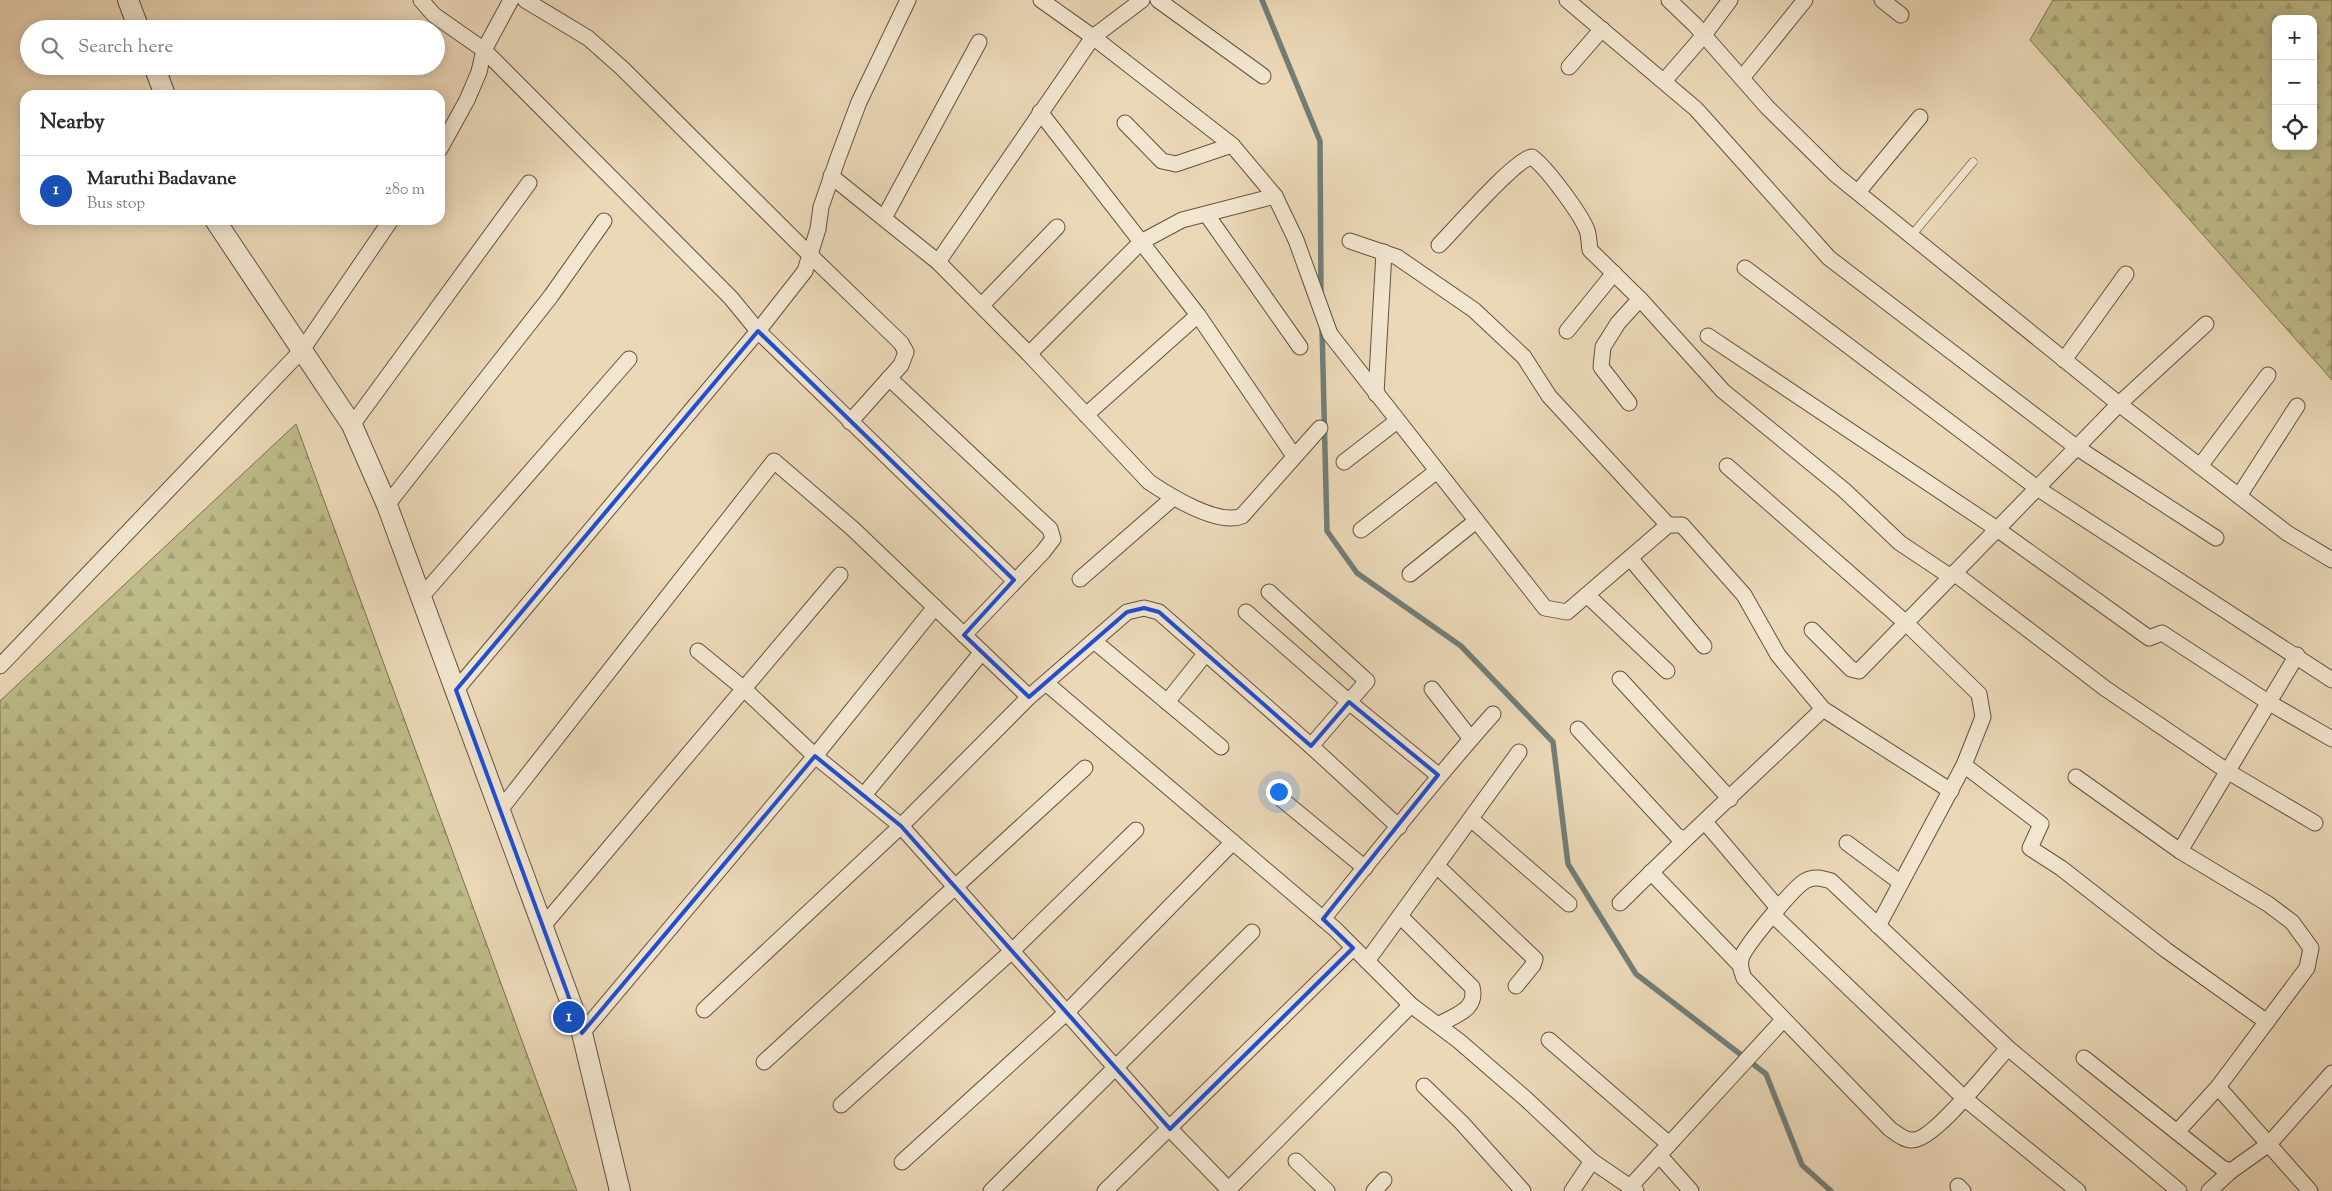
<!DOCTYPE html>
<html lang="en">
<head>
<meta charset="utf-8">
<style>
  body { margin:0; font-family:"Sorts Mill Goudy",serif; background:#f7f7f7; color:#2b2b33 }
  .controls { position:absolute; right:15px; top:15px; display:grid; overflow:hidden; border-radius:10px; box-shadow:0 2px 12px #0003 }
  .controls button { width:45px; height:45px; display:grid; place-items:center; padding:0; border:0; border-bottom:1px solid #e1e1e2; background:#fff; color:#2b2b33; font:25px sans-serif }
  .you { position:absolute; left:1278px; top:791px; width:18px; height:18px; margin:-12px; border:4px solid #fff; border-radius:50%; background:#1a73e8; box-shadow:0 0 0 8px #1a73e833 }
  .badge { display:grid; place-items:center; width:32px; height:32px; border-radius:50%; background:#b45309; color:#fff; font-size:16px; font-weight:700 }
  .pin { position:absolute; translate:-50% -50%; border:2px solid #fff; box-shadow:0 1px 5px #0006 }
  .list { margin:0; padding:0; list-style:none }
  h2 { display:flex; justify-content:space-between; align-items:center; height:65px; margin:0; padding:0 20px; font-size:21px }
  h2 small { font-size:16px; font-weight:400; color:#7c7c81 }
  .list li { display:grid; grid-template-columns:32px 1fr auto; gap:15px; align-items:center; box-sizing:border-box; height:70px; padding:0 20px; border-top:1px solid #e1e1e2 }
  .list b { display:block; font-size:19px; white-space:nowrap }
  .list p { margin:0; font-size:16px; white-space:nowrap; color:#7c7c81 }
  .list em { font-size:16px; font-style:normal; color:#7c7c81 }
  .icon { flex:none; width:28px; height:28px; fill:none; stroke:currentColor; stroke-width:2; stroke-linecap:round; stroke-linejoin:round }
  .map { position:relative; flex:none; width:2332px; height:1191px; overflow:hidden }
  .search { position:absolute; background:#fff; box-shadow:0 2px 12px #0003; left:20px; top:20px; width:425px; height:55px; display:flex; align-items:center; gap:12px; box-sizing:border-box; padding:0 18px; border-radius:28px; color:#7c7c81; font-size:19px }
  .panel { position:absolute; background:#fff; box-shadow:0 2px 12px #0003; left:20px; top:90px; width:425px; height:135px; border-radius:15px }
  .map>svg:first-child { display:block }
  .forest { fill:url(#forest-firs); stroke:#7a7150; fill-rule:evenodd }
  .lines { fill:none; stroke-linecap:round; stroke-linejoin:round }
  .stream { stroke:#727e77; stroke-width:5.5 }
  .service-casing { stroke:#625240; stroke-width:9 }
  .minor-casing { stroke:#625240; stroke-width:17 }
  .tertiary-casing { stroke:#625240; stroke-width:22 }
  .service { stroke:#f2e6d0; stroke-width:8 }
  .minor { stroke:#f2e6d0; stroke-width:15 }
  .tertiary { stroke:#f2e6d0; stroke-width:20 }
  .marked { fill:none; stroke:#1d4ed8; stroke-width:4; stroke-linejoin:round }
</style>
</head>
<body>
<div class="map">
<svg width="2332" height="1191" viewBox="0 0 2332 1191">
  <defs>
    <pattern id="forest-firs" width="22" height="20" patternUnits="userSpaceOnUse" patternTransform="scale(1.25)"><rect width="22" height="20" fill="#bebc89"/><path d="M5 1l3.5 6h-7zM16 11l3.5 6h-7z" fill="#a4a176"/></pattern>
  </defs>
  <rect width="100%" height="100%" fill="#ebd8b7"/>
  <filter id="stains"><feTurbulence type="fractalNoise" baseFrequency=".004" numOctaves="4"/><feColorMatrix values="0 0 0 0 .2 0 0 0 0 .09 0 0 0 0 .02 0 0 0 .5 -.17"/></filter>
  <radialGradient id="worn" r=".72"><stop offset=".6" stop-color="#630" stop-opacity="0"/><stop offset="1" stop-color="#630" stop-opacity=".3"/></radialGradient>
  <g class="forest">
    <path d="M2053,0H2332V380L2030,40ZM2276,19H2313V146H2276Z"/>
    <path d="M296,424L577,1191H0V701Z"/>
  </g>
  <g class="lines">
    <g class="stream">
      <path d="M1262,0L1320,141L1321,294"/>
      <path d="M1322,328L1327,531L1357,573L1461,646L1553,742L1568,864L1636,974L1766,1074L1802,1165L1831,1191"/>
    </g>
    <defs>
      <path id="service" d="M1911,236L1973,162"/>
      <g id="minor">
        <path d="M421,0L434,15L484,50L731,298L758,331L1014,580"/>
        <path d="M525,0L588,38L622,68L811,256L901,343L906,352L901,365L850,422"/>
        <path d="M1041,0L1093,37L1232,145L1275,196L1296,240L1330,334L1545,608L1567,612L1668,525H1682L1744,595L1778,655L1823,709L1951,791"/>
        <path d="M1158,0L1263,76"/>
        <path d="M1567,0L1696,109L1829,258L2076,447L2216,538"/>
        <path d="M1669,0L1695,25L1767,107L1836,175L2119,404L2287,533L2332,560"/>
        <path d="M1882,0L1901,15"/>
        <path d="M1569,67L1602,29"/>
        <path d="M1742,78L1805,0"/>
        <path d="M1665,80L1704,35L1730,0"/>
        <path d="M1040,112L1198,315L1294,456"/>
        <path d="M1125,123L1162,161L1176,164L1232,145"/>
        <path d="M440,149L467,100L479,72L484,50L511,0"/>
        <path d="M831,176L938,262L1029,354L1149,482C1170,496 1218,526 1242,516L1320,428"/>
        <path d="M1858,192L1920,117"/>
        <path d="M1207,215L1300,347"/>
        <path d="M884,218L979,42"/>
        <path d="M1350,241L1397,257L1474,310L1524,357L1549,396L1668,525"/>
        <path d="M1439,245C1455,229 1515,159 1532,157C1547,168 1580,213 1587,230C1589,236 1589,244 1590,250L1640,299L1723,391L1844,490L1900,543L1951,577"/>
        <path d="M938,262L1093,37L1142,0"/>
        <path d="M1745,268L2037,488L2332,680"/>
        <path d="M982,305L1057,227"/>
        <path d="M1567,331L1614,273"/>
        <path d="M1708,336L1997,529L2149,638L2162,633L2268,702L2332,739"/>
        <path d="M1029,354L1141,242L1182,220L1275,196"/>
        <path d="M2064,360L2126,274"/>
        <path d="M889,378L1050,529L1053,539L1043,552L964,635"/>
        <path d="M1376,394L1384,252"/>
        <path d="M1629,403L1601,367L1603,347L1618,323L1640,299"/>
        <path d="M1086,415L1198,315"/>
        <path d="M352,425L529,183"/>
        <path d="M1344,462L1397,421"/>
        <path d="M1727,466L1906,623L1979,694L1983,717L1964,765L1878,926"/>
        <path d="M2200,466L2268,375"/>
        <path d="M2239,496L2297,406"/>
        <path d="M387,505L551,296L604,221"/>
        <path d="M1361,530L1437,471"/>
        <path d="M1630,558L1704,646"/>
        <path d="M1954,573L2106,689L2227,771L2315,823"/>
        <path d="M1410,574L1476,521"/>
        <path d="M1080,579L1173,498"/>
        <path d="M1269,592L1367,681L1311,746"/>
        <path d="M1587,595L1667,671"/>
        <path d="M421,597L629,359"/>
        <path d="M1246,612L1349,702L1438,775"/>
        <path d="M1812,630L1851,669L1859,671L2119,404L2206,324"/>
        <path d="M1094,641L1221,747"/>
        <path d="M698,651L743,688L815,756L901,826L1170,1129L1230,1191"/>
        <path d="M0,666L302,350L391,220"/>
        <path d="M1620,679L1730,799"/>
        <path d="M1046,683L1335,929L1411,1005L1459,1041L1526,1099L1592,1161L1636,1191"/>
        <path d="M1432,689L1471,739"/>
        <path d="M456,690L758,331L805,271L818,229L821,207L838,158L859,102L908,0"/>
        <path d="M1167,702L1206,653"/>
        <path d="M1578,729L1677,836L1684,839"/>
        <path d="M1964,765L2041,824L2030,848L2061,868L2166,950L2267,1022"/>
        <path d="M2076,777L2180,851L2268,904L2292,922L2311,948L2307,968L2218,1087L2177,1132"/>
        <path d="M864,795L982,652"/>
        <path d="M1279,797L1365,868"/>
        <path d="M500,810L774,461L852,528L1029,697"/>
        <path d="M1471,819L1569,904"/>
        <path d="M1705,822L1778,908"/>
        <path d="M1847,843L1901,883"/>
        <path d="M2180,851L2297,655"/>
        <path d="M1437,866L1535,959L1533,965L1516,986"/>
        <path d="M1651,872L1740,965"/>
        <path d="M1620,903C1686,837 1755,774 1823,709"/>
        <path d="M1773,915L1964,1098L2078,1191"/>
        <path d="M1400,916L1472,987C1478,1010 1455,1015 1438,1025"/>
        <path d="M1323,919C1379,850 1434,780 1493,714"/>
        <path d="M543,926L840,575"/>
        <path d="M1367,961L1519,752"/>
        <path d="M704,1010L901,826L1029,697L1127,612L1144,608L1159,612L1311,746L1399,827"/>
        <path d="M582,1033L815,756L935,607"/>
        <path d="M1549,1040L1669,1144"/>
        <path d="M2008,1048C1991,1066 1933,1143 1911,1140C1904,1140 1896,1133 1890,1129L1744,978C1741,970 1739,964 1742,956C1748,943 1793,888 1805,881C1814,876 1821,878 1831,881L2008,1048L2179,1191"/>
        <path d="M2084,1058L2222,1168L2231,1171L2269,1144L2332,1073"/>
        <path d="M764,1062L1085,768"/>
        <path d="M1424,1086L1462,1123L1523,1191"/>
        <path d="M2218,1087L2310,1191"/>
        <path d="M841,1105L1012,951L1136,830"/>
        <path d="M1659,1155L1691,1191"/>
        <path d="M1296,1161L1327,1191"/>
        <path d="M902,1162L1067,1012L1233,842"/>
        <path d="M1958,1186L1963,1191"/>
        <path d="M1630,1187L1783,1020"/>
        <path d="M991,1191L1252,932"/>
        <path d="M1105,1191L1353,948"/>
        <path d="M1227,1191L1411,1005"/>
        <path d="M1374,1191L1384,1180"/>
        <path d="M1572,1191L1592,1161"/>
        <path d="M2209,1191L2231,1171"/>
      </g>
      <g id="tertiary">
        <path d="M128,0L139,29"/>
        <path d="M154,66L165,95"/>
        <path d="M215,220L352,425L387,505L582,1033L620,1191"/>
      </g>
    </defs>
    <use href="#service" class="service-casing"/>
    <use href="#minor" class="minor-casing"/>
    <use href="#tertiary" class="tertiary-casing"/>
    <use href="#service" class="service"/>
    <use href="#minor" class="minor"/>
    <use href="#tertiary" class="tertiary"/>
  </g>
  <path class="marked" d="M758,331L1014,580L964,635L1029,697L1127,612L1144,608L1159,612L1311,746L1349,702L1438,775L1323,919L1353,948L1170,1129L901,826L815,756L582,1033L456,690Z"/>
  <rect width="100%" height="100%" filter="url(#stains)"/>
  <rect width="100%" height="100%" fill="url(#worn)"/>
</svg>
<div class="controls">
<button>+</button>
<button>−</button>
<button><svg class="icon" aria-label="locate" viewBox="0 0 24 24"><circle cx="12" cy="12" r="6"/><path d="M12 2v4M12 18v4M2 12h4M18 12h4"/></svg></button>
</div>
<div class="you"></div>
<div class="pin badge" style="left:569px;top:1017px;background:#1a4fb4">1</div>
<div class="search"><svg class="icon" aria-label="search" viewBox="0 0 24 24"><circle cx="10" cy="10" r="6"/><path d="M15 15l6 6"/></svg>Search here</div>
<section class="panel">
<h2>Nearby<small></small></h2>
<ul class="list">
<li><span class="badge" style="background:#1a4fb4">1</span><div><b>Maruthi Badavane</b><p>Bus stop</p></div><em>280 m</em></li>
</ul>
</section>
</div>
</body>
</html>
